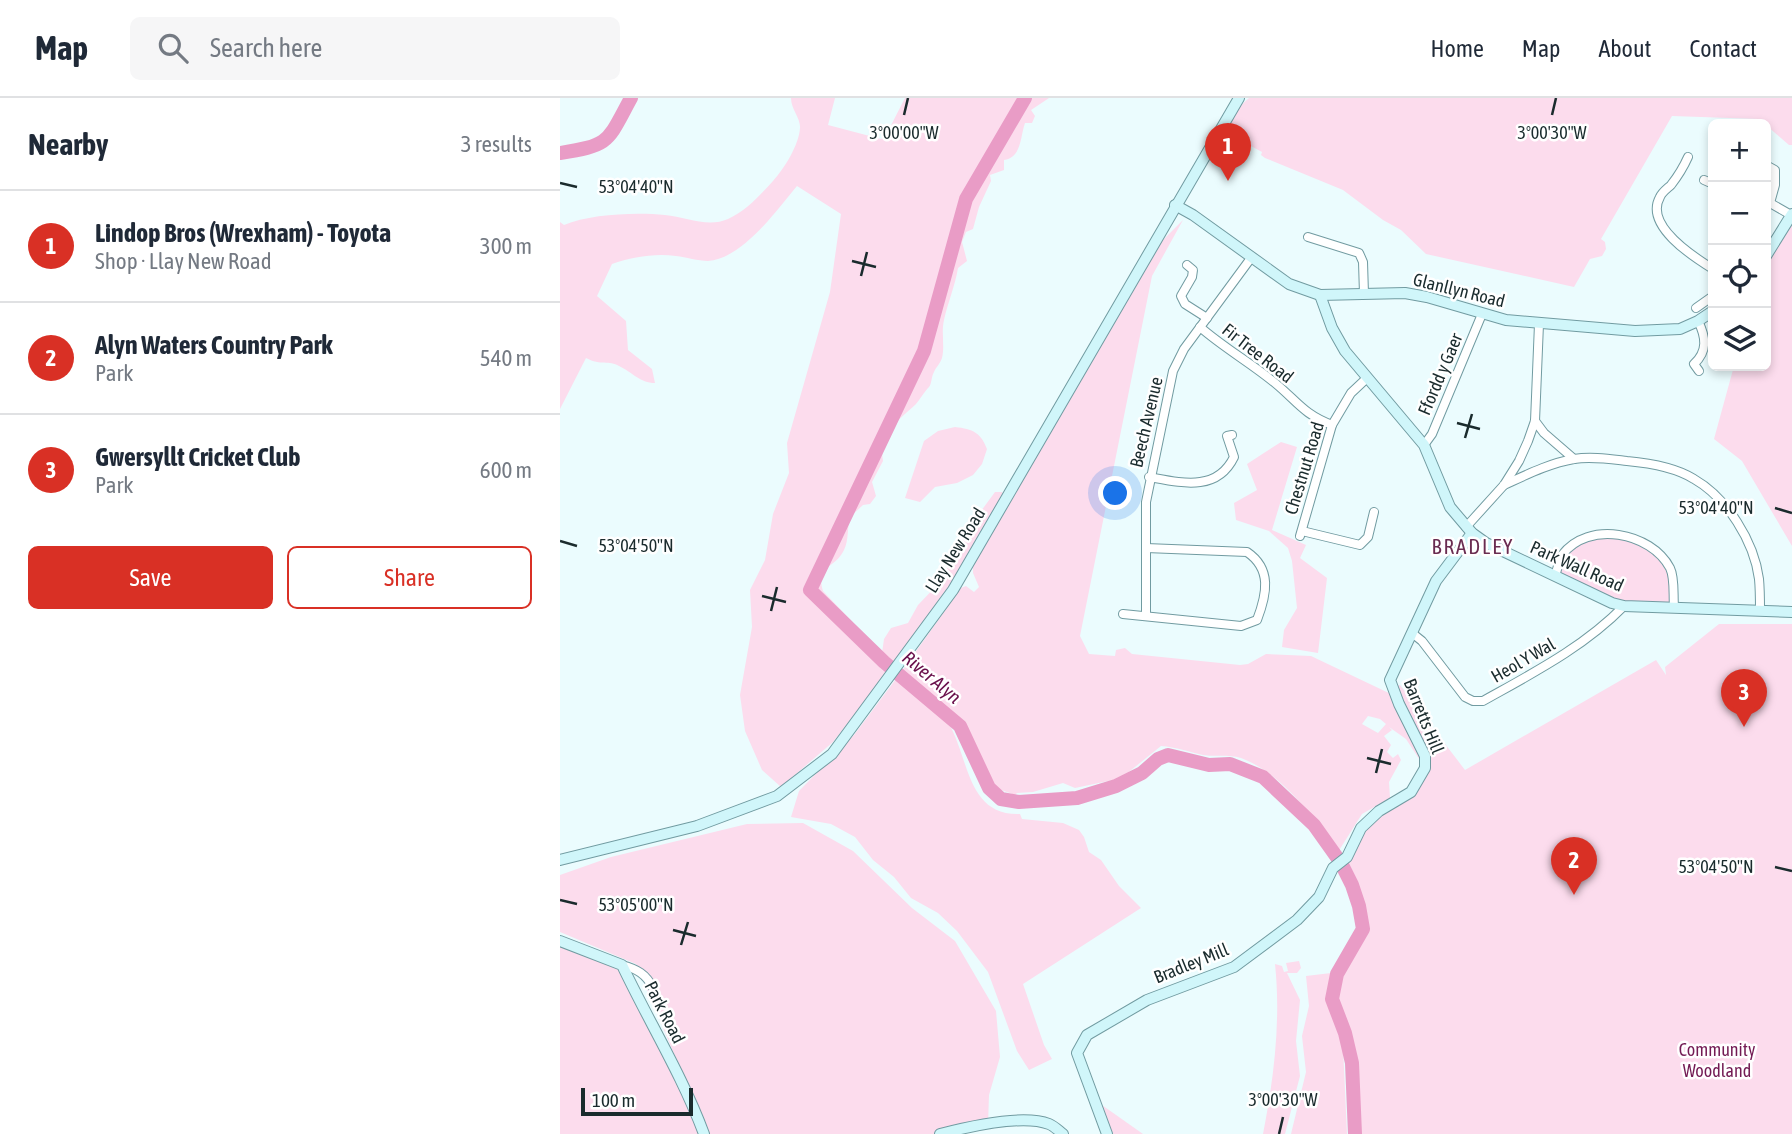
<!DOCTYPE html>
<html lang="en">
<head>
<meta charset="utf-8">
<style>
  body { margin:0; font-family:"Asap Condensed",sans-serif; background:#f6f6f7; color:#1f2937 }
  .controls { position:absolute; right:21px; top:21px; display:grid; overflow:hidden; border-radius:10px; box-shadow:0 4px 10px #0003 }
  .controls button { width:63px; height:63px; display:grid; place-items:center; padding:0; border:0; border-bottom:2px solid #e0e1e3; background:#fff; color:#1f2937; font:35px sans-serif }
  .scale { position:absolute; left:21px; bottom:18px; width:112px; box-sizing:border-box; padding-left:7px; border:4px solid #1a2b2d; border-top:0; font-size:19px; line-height:24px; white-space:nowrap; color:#1a2b2d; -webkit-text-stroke:5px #fff; paint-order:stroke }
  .you { position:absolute; left:556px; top:396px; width:24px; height:24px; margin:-18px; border:5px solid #fff; border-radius:50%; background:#1a73e8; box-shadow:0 0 0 10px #1a73e833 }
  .badge { display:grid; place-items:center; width:46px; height:46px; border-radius:50%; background:#d93025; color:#fff; font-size:23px; font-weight:700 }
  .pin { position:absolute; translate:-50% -58px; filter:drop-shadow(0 2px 4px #0008) }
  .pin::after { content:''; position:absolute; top:37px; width:24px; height:21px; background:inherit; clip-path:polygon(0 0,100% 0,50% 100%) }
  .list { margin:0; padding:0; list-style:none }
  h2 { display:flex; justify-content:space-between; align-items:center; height:91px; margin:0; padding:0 28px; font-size:30px }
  h2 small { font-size:23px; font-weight:400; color:#747a83 }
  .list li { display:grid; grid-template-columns:46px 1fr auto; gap:21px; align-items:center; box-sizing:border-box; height:112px; padding:0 28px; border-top:2px solid #e0e1e3 }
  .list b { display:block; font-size:26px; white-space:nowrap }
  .list p { margin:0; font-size:23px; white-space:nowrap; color:#747a83 }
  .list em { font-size:23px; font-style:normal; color:#747a83 }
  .actions { display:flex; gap:14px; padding:21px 28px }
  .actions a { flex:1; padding:16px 0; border:2px solid #d93025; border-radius:10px; text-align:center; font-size:24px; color:#d93025 }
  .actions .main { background:#d93025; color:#fff }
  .icon { flex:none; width:38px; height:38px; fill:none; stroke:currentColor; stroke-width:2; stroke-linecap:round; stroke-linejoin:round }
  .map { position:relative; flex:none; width:1232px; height:1036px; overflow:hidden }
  header { display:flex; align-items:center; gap:42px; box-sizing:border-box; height:98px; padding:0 35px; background:#fff; border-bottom:2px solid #e0e1e3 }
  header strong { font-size:33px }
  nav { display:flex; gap:38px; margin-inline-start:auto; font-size:24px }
  .search { width:490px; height:63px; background:#f6f6f7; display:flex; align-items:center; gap:18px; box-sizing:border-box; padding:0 24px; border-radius:10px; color:#747a83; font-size:26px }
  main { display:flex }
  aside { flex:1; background:#fff }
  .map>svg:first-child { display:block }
  .green { fill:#fcdced; fill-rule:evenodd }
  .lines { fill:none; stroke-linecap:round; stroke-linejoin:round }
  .river { stroke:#e99cc6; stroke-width:14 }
  .street-casing { stroke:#719ba1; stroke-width:10 }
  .secondary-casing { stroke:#719ba1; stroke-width:12 }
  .street { stroke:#fff; stroke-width:8 }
  .secondary { stroke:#d0f6fa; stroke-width:10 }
  .ticks { fill:none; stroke:#1a2b2d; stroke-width:2.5 }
  .labels { text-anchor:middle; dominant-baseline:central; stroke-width:5; stroke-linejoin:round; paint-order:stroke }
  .street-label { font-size:18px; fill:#1a2b2d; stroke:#fff }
  .park-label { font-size:18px; fill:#731b54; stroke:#fff }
  .water-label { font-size:19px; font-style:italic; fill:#690f4b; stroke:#fff }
  .quarter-label { font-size:21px; letter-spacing:2px; fill:#6a2c51; stroke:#fff }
  .ticks-label { font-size:18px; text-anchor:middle; fill:#1a2b2d; stroke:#fff; stroke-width:5; stroke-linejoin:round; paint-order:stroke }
</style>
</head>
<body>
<header>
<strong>Map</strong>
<div class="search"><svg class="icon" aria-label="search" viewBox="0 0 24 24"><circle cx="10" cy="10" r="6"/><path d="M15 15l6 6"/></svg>Search here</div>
<nav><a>Home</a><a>Map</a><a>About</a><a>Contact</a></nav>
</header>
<main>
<aside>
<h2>Nearby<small>3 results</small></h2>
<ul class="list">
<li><span class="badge">1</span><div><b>Lindop Bros (Wrexham) - Toyota</b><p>Shop · Llay New Road</p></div><em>300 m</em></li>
<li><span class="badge">2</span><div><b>Alyn Waters Country Park</b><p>Park</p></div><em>540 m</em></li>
<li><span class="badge">3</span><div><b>Gwersyllt Cricket Club</b><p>Park</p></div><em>600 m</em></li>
</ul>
<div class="actions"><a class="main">Save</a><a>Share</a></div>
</aside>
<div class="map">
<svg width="1232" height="1036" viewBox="0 0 1232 1036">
  <rect width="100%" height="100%" fill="#ebfcfe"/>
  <g class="green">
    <path d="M231,0H275L268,27L321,41L325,39L345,0H489L471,12L475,18L472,25H465C460,39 462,59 444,62V72L430,77L431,83L419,109L413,131L406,134L402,144L407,163L398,170C395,188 388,204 384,222C381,235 385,248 382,260C380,266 376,269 374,274C371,279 372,285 369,289C365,293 358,304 356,306C337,324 318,335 323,363L312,384L316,398L310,406L303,407L290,419C287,430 289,442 284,452C275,471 255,467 263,493L322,555L324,541L331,530L348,525L358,507L380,484L402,439L435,394H442L445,399L392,486L327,575L273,644L221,689L202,672L185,633L180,597L192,529L190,492L205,462L213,416L229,375L227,345L270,194L281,116L237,88C217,112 182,161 148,163C138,163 126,159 116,158C95,155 72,159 52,166L37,198L66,223L68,252L92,271L95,285C80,285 72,274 59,268C49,262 41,268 26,260L0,311V124L4,127C30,116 76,114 105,117C126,119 148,130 168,121C187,112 200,97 213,83C224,71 239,47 240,30C241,21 231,11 231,0Z"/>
    <path d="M689,0H1232V47H1229L1199,21L1112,18L1041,141L1045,144L1046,151L1042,158L1030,161L1014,189L866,156L841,132L823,122L783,92L705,60L701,57L702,54L672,38L673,32H668C671,20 679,8 689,0Z"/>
    <path d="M623,122L592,178L520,538L529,556L555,558L556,552L565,550L572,556L680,567L688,566L706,556L751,558L833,597L863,658L861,664L846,641L829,629L832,632L824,638L831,647L827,654L833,660L838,656L841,662L829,684L830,700L802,716L778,754C756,721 720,674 681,660C668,656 656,659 643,657C629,654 616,649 601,648L565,677L553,682L515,690L503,685L473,694L457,695L455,697L436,690L400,622L342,573L401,490L406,488L414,494L419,489L413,475V466L603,142ZM808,618L820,621L826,626L818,635L802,626Z"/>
    <path d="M1232,127V448L1182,363L1154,341L1174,268H1206V167Z"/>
    <path d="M395,329C413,331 421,335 427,351L422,366L413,377L397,385L375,389L360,404L345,400L364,343L378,333Z"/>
    <path d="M721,344L737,349L712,432L746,447L740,460L767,480L758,555L722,549L724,532L737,510L732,463L728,450L709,433L676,422L674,405L697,392L687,366Z"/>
    <path d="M1049,436L1078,441L1111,471L1114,508H1064L995,478C1006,445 1016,441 1049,436Z"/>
    <path d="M1159,526H1232V1036H795L792,965L785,935L772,901L777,876L803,831L799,808L781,765L803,731L852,695L870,672L834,589L840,587L905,672L1096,562L1106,577L1105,569Z"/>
    <path d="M336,581C353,594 378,607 389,626C409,660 407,718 460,716L462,721L503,725L519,732L524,739L529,754L541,762L559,788L581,810L463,886L484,947L492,961L469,972L457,953L428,874L397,833L378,815L351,800L334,779L313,762L295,739L271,726L231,719L239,693L294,637Z"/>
    <path d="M243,725L293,753L352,810L395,843L436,913L440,959L429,997L428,1027L397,1036H148L76,866L0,834V777L51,759L187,726Z"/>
    <path d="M0,846L59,871L142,1036H0Z"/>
    <path d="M739,863L741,870L737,875H727L740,902L736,943L740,978L725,1036H703C714,980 721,922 715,866L722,868L724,874L728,873L726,865Z"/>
    <path d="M771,875L768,901L783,949L787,1036H731L746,974L742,938L749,908L746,878Z"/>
    <path d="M539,1005L583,1036H553Z"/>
  </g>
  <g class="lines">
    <g class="river">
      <path d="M465,0L406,101L364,253L250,492L324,564L400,628L429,690L441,701L459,704L517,700L556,688L582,675L598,661L608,657L649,667L670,666L703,679L754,727L781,765L792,787L799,808L803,831L777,876L772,901L785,935L792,965L795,1036"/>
      <path d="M0,55C51,47 47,44 71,0"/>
    </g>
    <defs>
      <g id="street">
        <path d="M1128,59C1124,68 1118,78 1111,87C1108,90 1102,94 1100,99C1084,127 1132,158 1153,171"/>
        <path d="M1206,67L1215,72V87L1210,105"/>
        <path d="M1144,82L1153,86"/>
        <path d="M1206,107L1210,105L1231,117"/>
        <path d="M748,139L799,155L803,164L804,196"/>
        <path d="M627,167L633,172L632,179L621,198L625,206L647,220"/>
        <path d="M1136,210L1153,198"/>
        <path d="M1138,223C1146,239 1148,253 1134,266L1139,273"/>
        <path d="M640,229C664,250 691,265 715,285C737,303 743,316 772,327"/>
        <path d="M975,323L984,335L1014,361"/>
        <path d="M864,347L872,336L922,216"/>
        <path d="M589,379C622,385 657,394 674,359L667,338L672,337"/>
        <path d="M944,387C966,377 990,365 1014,361C1031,358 1050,361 1067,363C1089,365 1115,369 1134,381C1167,400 1194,443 1199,481C1200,491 1200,502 1200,513"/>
        <path d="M906,429L944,387L959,363L968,343L975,323L979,226"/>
        <path d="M742,433L800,447L808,439L814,414"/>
        <path d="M740,438L772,327L791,295L807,280"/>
        <path d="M995,478C997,472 999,463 1002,457C1028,422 1091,434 1110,470C1115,480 1113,497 1114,508"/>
        <path d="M563,516L681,528L697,522C707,496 712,471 687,454L586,450"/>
        <path d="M586,518V404L613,273L624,251L691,160"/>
        <path d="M852,535L862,543L905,599L913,603H923C973,575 1024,549 1064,508"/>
        <path d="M62,867C77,871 86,876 93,890"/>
      </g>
      <g id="secondary">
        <path d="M615,107L633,117L729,186L760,197L845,195L867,199L946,222L1075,233L1120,231L1138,223L1153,213"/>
        <path d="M1206,158L1232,116"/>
        <path d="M760,197L772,230L785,253L864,347L890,409L912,435L926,445L1052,505L1064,508L1232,514"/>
        <path d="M0,762L137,728L217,698L272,656L393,492L679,0"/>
        <path d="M0,843L62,867C89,924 122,977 144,1036"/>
        <path d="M380,1036C407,1029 463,1016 489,1026C494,1028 499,1033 503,1036"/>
        <path d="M547,1036L517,955L527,937L587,902L674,869L737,822L759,799L773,770L787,759L801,730L819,713L851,694L865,670V658L839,606L830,582L876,483L912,435"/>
      </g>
    </defs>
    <use href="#street" class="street-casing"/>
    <use href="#secondary" class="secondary-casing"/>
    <use href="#street" class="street"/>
    <use href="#secondary" class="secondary"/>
  </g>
  <path class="ticks" d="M344,17L348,0M992,17L996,0M0,85L17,89M292,163L316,169M301,178L307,154M897,325L920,331M905,340L912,316M1215,410L1232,415M0,443L17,448M202,498L226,504M211,513L217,489M807,660L831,666M816,675L822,651M1215,769L1232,773M0,802L17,806M113,832L136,838M121,847L128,824M719,1036L723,1019"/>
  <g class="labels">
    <g class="street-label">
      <text transform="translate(899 192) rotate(14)">Glanllyn Road</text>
      <text transform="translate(698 255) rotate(38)">Fir Tree Road</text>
      <text transform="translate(880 276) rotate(-67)">Ffordd y Gaer</text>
      <text transform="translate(586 324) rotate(-77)">Beech Avenue</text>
      <text transform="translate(744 370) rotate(-73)">Chestnut Road</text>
      <text transform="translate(395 452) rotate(-58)">Llay New Road</text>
      <text transform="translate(1017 468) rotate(24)">Park Wall Road</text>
      <text transform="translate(963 562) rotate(-30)">Heol Y Wal</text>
      <text transform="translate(864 618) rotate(68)">Barretts Hill</text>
      <text transform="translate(631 865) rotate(-22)">Bradley Mill</text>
      <text transform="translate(105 914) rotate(63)">Park Road</text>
    </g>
    <g class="park-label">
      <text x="1157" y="951">Community<tspan x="1157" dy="21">Woodland</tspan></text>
    </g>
    <g class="water-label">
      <text transform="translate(372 579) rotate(40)">River Alyn</text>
    </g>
    <g class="quarter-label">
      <text x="913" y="448">BRADLEY</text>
    </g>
  </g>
  <g class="ticks-label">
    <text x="344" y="41">3°00'00"W</text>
    <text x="992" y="41">3°00'30"W</text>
    <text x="76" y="95">53°04'40"N</text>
    <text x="1156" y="416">53°04'40"N</text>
    <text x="76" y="454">53°04'50"N</text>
    <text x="1156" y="775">53°04'50"N</text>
    <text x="76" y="813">53°05'00"N</text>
    <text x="723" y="1008">3°00'30"W</text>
  </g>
</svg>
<div class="controls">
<button>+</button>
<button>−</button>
<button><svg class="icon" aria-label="locate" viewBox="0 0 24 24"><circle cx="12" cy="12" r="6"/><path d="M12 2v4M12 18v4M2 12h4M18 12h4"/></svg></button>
<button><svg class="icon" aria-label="layers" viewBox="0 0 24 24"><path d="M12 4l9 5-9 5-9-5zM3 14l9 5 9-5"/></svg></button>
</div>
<div class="scale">100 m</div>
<div class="you"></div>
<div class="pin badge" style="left:668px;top:83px">1</div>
<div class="pin badge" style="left:1014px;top:797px">2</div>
<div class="pin badge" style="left:1184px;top:629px">3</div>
</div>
</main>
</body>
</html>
